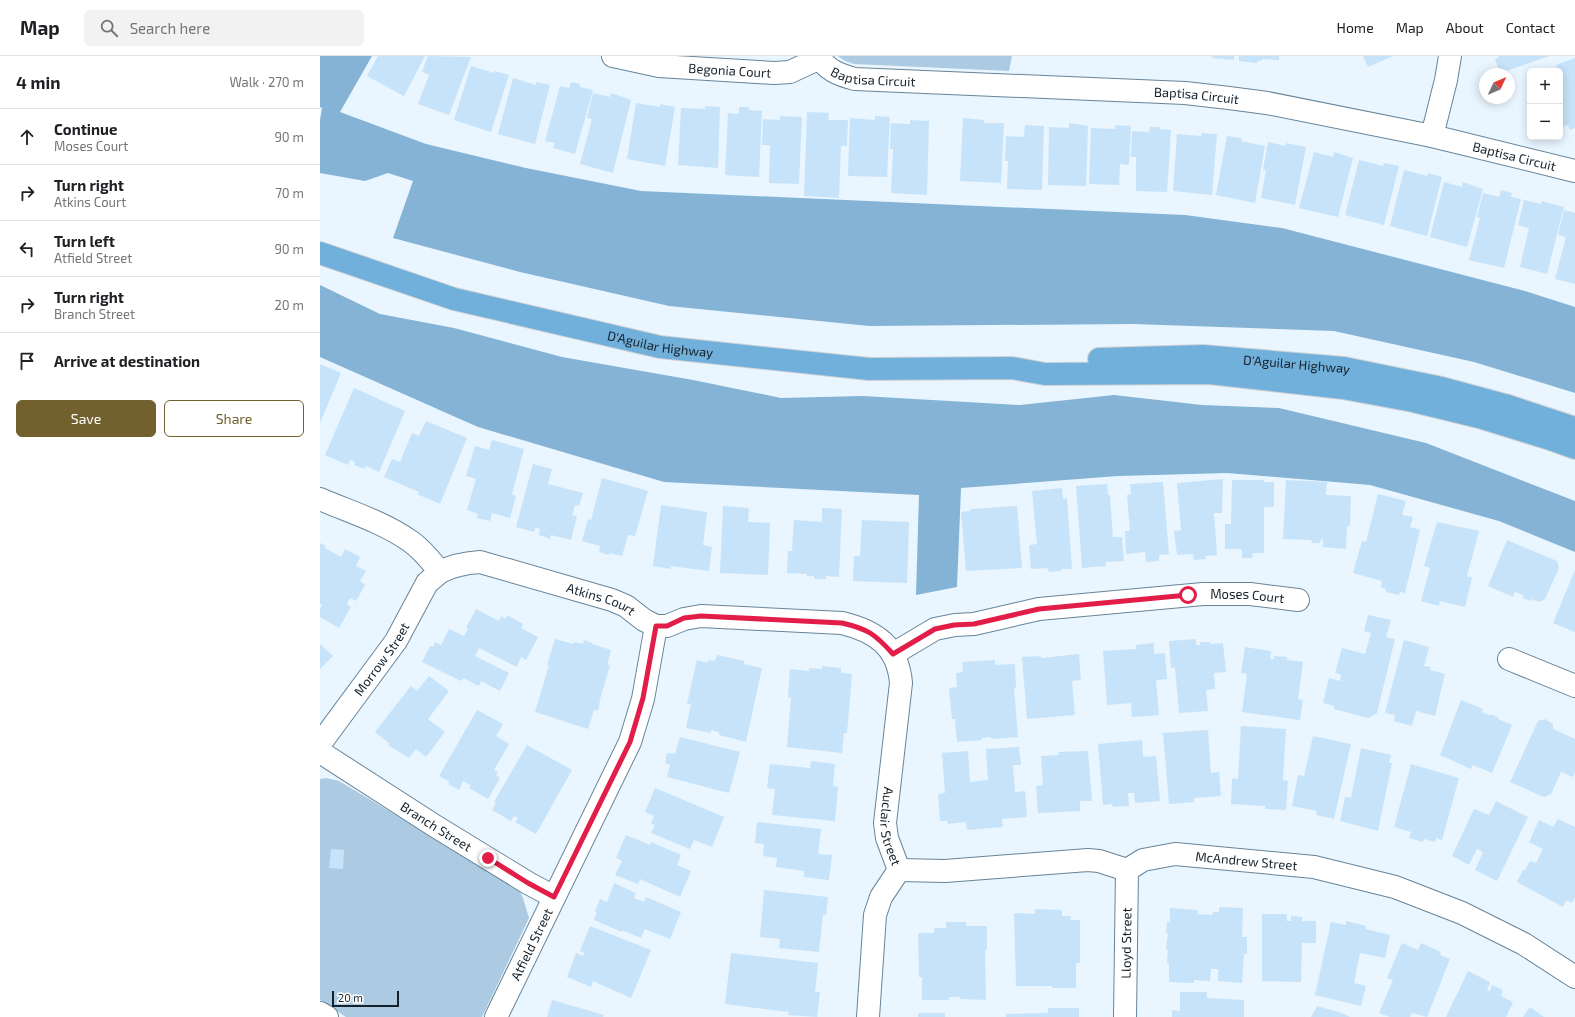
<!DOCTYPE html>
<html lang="en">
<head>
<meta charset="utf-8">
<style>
  body { margin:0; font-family:"Exo 2",sans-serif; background:#f2f2f2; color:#202124 }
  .controls { position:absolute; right:12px; top:12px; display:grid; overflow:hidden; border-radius:6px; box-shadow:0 2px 10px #0003 }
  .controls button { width:36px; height:36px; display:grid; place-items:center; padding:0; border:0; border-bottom:1px solid #e0e0e0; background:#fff; color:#202124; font:20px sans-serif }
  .compass { position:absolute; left:1159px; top:12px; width:36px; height:36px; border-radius:50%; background:#fff; box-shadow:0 2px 10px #0003; rotate:46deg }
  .scale { position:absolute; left:12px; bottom:10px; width:67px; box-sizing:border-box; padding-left:4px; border:2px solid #152029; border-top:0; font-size:11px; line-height:14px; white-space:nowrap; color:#152029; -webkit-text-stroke:3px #fff; paint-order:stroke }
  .stop { position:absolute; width:12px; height:12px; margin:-9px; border:3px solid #e11d48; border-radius:50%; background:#fff }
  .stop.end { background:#e11d48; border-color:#fff; box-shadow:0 1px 4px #0008 }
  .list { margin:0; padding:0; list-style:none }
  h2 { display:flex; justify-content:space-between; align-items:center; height:52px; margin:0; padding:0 16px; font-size:17px }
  h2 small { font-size:13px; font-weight:400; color:#757577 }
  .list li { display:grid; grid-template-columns:26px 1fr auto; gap:12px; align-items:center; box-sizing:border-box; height:56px; padding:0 16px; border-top:1px solid #e0e0e0 }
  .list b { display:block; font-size:15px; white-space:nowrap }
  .list p { margin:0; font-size:13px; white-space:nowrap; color:#757577 }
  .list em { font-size:13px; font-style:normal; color:#757577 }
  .actions { display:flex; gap:8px; padding:12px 16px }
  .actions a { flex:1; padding:9px 0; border:1px solid #72612f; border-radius:6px; text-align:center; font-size:14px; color:#72612f }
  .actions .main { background:#72612f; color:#fff }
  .icon { flex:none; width:22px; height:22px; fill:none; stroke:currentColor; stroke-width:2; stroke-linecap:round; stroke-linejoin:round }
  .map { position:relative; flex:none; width:1255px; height:961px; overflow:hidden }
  header { display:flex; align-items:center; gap:24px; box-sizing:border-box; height:56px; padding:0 20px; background:#fff; border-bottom:1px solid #e0e0e0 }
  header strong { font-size:19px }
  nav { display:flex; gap:22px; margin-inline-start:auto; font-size:14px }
  .search { width:280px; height:36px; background:#f2f2f2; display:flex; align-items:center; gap:10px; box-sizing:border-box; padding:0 14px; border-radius:6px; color:#757577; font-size:15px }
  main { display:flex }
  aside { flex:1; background:#fff }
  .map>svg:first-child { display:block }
  .green { fill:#accae1 }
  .forest { fill:#84b3d5 }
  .building { fill:#c7e3f9 }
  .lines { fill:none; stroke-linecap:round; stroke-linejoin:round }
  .minor-casing { stroke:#678499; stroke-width:24 }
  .trunk-casing { stroke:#d0d2d4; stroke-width:24 }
  .minor { stroke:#fff; stroke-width:22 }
  .trunk { stroke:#72b0dc; stroke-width:22 }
  .route { stroke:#e11d48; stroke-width:5 }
  .labels { text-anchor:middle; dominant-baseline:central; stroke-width:3; stroke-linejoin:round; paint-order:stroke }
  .street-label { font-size:13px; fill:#152029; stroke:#fff }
</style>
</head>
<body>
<header>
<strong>Map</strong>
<div class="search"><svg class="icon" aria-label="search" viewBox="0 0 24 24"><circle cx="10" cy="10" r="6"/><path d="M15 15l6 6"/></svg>Search here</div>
<nav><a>Home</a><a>Map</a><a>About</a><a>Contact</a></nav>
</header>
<main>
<aside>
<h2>4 min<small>Walk · 270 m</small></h2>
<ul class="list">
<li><svg class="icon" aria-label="ahead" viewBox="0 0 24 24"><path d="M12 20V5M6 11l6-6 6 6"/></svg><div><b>Continue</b><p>Moses Court</p></div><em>90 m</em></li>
<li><svg class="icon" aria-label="right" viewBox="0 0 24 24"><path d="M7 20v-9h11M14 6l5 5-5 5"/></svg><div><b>Turn right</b><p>Atkins Court</p></div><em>70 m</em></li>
<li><svg class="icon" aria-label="left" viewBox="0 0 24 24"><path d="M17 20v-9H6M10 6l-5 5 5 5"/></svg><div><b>Turn left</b><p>Atfield Street</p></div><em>90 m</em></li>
<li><svg class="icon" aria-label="right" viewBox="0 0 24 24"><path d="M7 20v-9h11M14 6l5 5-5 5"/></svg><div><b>Turn right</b><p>Branch Street</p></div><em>20 m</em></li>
<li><svg class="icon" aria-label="arrive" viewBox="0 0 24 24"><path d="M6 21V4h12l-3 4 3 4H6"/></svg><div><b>Arrive at destination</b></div></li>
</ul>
<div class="actions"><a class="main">Save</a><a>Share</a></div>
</aside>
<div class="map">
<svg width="1255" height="961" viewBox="0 0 1255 961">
  <rect width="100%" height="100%" fill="#e9f5ff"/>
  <g class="green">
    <path d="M518,0H692L689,15L534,8L525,5Z"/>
    <path d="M6,722L19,725L198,832L203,842L209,862L162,961H26L0,944V723Z"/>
  </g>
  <g class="forest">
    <path d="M0,0H52L20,56L106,88L206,112L321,135L865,159L962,172L1205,235L1255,251V337L1154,306L1014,275L813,268L549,270L349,250L200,216L73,182L93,125L68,117L45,125L0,117V64L2,52L0,51Z"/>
    <path d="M0,229L60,258L134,272L242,301L373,324L461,342L543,340L700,349L794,339L882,349L959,352L1106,387L1255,445V496L1179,465L1050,429L907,417L798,420L641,432L637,531L596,539L599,439L344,426L158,371L0,301Z"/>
  </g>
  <g class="building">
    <path d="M58,0H105L84,40L47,20Z"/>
    <path d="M108,0L151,1L129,59L98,48L109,19L102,16Z"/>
    <path d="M892,0H914V4L891,2Z"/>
    <path d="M919,0H959V4L942,3L941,5H937V7L919,5Z"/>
    <path d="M1043,0H1073L1048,11Z"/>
    <path d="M1178,0H1230L1180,17L1175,3L1179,1Z"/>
    <path d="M1255,2V72L1250,74L1248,69L1240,71V15H1238L1236,9Z"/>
    <path d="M151,10L174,17L175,15L189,19L171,76L134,64Z"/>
    <path d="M193,22L216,29V26L230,29L215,88L178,78Z"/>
    <path d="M251,26L260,28V31L273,34L255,98L233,92L235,87L225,85L240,30L249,32Z"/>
    <path d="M273,37L290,41L291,37L311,44L293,117L260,108L272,63L267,62Z"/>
    <path d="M316,47L340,51V48L355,51L345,110L307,103Z"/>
    <path d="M385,50L400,51L398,112L358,109L361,52L385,53Z"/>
    <path d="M419,51H429V54L442,55L439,121L405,119L408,57L419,58Z"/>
    <path d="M487,56L509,57L508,64H528L527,90H521L519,142L484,140Z"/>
    <path d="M460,60L482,61L479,128L449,127L450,89H442L443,63L460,64Z"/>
    <path d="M555,60L570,61L567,121L528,120L530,62L555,64Z"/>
    <path d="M643,62L664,64V67H684L681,127L640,125Z"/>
    <path d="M590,64L609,65L607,139L571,137L573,93H570L571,67L590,68Z"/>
    <path d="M749,67L768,70L766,130L728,129L729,71L749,72Z"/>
    <path d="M705,69L724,70L722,134L687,133L688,105H685L686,80L704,81Z"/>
    <path d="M795,69L811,70L809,109L800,108L799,129L769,128L771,72L795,73Z"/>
    <path d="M830,71H840L839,73L851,74L847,136L816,135V101H811L812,75L829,76Z"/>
    <path d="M882,77L897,78L892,139L853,135L857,78L881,80Z"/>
    <path d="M907,80L922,82L921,85L945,90L935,147L896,139Z"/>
    <path d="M948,86L966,90V87L986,91L975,149L941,142L946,114L943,113Z"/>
    <path d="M994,96L1013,101L1014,96L1033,102L1018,161L979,152Z"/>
    <path d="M1039,104L1063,110L1064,107L1079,110L1064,169L1025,159Z"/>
    <path d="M1084,114L1107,120L1108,117L1122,121L1107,180L1070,170Z"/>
    <path d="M1124,126L1142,131L1143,126L1163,133L1147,191L1110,181Z"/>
    <path d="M1181,134L1192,137L1191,141L1201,143L1184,212L1149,204L1160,162L1157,161L1163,137L1179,141Z"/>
    <path d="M1204,144L1221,148L1222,145L1244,151L1227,218L1200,211L1209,172L1198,169Z"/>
    <path d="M1244,154L1255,157V228L1235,223L1246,181L1238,179Z"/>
    <path d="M0,308L21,317L0,367Z"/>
    <path d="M34,332L85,355L59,416L46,410L44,413L34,409L35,406L30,404L28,409L5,399Z"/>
    <path d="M106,365L147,382L120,448L97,438L99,436L64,421L72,403L80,406L92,377L99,380Z"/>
    <path d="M172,384L204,393L192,438L196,440L190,462L172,457L170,465L157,462L158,458L147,454L156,423L146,420L155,390L169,394Z"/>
    <path d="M213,408L232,413L228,428L263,437L259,450L255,449L252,459L257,460L251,484L231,479L230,483L219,479L220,473L215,471L214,476L196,471Z"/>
    <path d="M282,422L328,435L315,480L308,479L302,500L289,497V499L279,496L280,490L262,485L268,463L271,464Z"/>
    <path d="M903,423L902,457H894L897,499L885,500L886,503L874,504L873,498L857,499L854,475L861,474L857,427Z"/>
    <path d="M912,424H944V426H954V451H944V497H933L932,502H922V493H905V468H911Z"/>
    <path d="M966,424L1007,426L1006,439L1031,440L1030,470H1027L1026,493L1003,491V483H1001L1000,487H991L992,484L963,483Z"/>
    <path d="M843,426L849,498L839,499V505L826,506L825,496L806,498L805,475H810L807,439L811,438L810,428Z"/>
    <path d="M787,428L788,439H790L793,481H802L804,505L786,506V510L762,512L756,430Z"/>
    <path d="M742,432L743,443L747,442L752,513H741V515L729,516L728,512L711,513L709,489L717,488L712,435Z"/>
    <path d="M1058,438L1086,445L1082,459L1093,461L1090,471L1100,474L1085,537L1080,536L1079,539L1066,536V533L1061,531L1062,525L1033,517L1042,485L1046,486Z"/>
    <path d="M341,449L387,456L383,489L392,491L389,515L351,510V513L333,510Z"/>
    <path d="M403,450L429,452L428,466L450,467L448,519L400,517Z"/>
    <path d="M697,450L702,512L646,515L641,456L650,455V453Z"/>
    <path d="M502,452L522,453L519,521L506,520V523H494V520H487V518L467,517L468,495H472L474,464L502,466Z"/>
    <path d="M542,464L589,466L587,527L533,525L534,500H540Z"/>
    <path d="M1117,466L1159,475L1147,520L1152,522L1145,551L1120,545L1119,550L1101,545L1110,512L1104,510Z"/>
    <path d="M1187,484L1237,505L1239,512L1225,543L1220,546L1212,543L1211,545L1203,542V539L1195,536L1193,541L1168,530Z"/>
    <path d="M0,487L6,490L5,492L21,501L25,493L40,501L36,510L46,515L40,525L45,529L36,545L30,542L27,548L31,551L19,572L0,561V553L2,549L0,547Z"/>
    <path d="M1255,514V576L1233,567Z"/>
    <path d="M156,553L179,565L181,560L185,563L187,559L203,568L201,572L218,581L206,604L201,601L197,611L159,592L155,600L189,617L180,635L161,625L159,630L143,622L141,625L102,606L110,590L113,591L115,586L121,589L129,573L144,580L148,573L146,572Z"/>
    <path d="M1048,559L1071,564L1066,581L1075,583L1057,657L1048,662L1014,653V650L1003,647L1009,622L1020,625L1021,619L1015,617L1022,592L1045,598L1051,577L1044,575Z"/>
    <path d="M235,583L253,588L254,586L263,588L264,584L272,587V588L291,594L287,609H290L279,647H280L278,655L274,654L268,673L215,656L229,609H227Z"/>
    <path d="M876,583V589H880V586H890L891,588L903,587L906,616L894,617L895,633L886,634L888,655L859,657L855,612H851L849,585Z"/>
    <path d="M1084,584L1109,591L1104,610L1111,611L1110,614L1125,618L1115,660L1096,655L1092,670L1074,665L1075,659L1065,657Z"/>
    <path d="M834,587V598L845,597L847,623L836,624L839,659L812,661L811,647L787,649L783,595L816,593V589Z"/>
    <path d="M0,588L13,600L0,613Z"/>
    <path d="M925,591L951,595L950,603H954V600L967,601V604L983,606L978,643L983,644L980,664L922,656L927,618L921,617Z"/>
    <path d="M759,598L761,624L752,625L755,659L707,663L702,601L721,600V602Z"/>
    <path d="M397,599L424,605V608L442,612L426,686L399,679V676L391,674V677L366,672L371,648H367L377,604L387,607L388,604L395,605Z"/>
    <path d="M675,604V609L695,608L696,632H694L698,681L671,683V681L662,682V684L637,686L635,663H632L629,632L637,631L636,617L643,616L642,606Z"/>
    <path d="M502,610L521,612V617L532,618L527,677H524L522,697L467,691L471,642L468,641L470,613L489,615V612L502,613Z"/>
    <path d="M109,620L129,635L108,663L125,676L106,701L96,693L89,702L68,689L70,688L55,676L91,630L97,635Z"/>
    <path d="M1141,644L1163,653L1162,656L1171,660V658L1179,662L1178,663L1192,669L1172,717L1153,709L1151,713L1120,699Z"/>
    <path d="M157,654L183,668L176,680L189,688L174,714L178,716L176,719L180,722L168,743L149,732L151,729L143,725L139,734L128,728L130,726L119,720Z"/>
    <path d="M1225,663L1233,668V673L1255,683V716L1253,721L1241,716L1231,738L1224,741L1190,726L1218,665Z"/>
    <path d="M921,670L966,673L963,724L968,725L966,754L945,753V750L911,748L912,722L918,723Z"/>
    <path d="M888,674L891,717L899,716L901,740L874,742V746L849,748L843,677Z"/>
    <path d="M993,680L1031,688L1014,763L996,759L997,755L972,750L978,719L984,720Z"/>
    <path d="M360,681L420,696L409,737L347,721L350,709L345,707L347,697L355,698Z"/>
    <path d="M822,684L823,701L836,700L840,745L815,747L814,737H808L809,750L793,751L792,748L783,749L778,688Z"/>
    <path d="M207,689L252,714L216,778L195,766L198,762L194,760L191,765L172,754L176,747L174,746Z"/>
    <path d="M699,691L701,709H693L695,736L705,735L707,761L682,763L683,771L647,774L646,766L628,768L627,765H620L618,738L625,737L622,697L648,695L650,726L668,724L666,693Z"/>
    <path d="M1041,692L1071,699L1069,707H1072L1058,775L1020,765L1025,741L1031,742Z"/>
    <path d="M768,695L772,745H760V755L718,757L716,730L723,729L721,700L739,699L738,696Z"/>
    <path d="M491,705L515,708L513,730L518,731L515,765L452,759L455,733L447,732L450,708L490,712Z"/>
    <path d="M1091,708L1139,722L1122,784L1116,782L1115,786L1104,783L1103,786L1089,782L1091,776L1074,771Z"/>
    <path d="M335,732L404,761L392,791L374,784L370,793L331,777L335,769L331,768L334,760L325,756Z"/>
    <path d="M1176,745L1208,761L1177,825L1155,814L1163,796L1157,793L1149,809L1132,800L1154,753L1169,759Z"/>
    <path d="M1238,763L1255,771V841L1252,847L1246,844L1243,851L1197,826L1203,814H1205L1210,805L1216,807L1223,793L1209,786L1219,764L1233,771Z"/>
    <path d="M437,766L501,773L498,798L512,799L509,824L484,821V815L456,811L457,802L443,800L444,788L435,787Z"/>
    <path d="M306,779L330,789L331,786L361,799L357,809L371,815L360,841L320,823L318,828L295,819L302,805L296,802Z"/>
    <path d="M11,793L24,794L23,813L9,812Z"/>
    <path d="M294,827L316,837L314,842L324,846L326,841L361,856L350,883L325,873L321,882L302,874V876L274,864L277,856L275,855L280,843L287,846Z"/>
    <path d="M444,834L508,841L506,859H503L499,896L459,892L460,883L440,881Z"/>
    <path d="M899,851L923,852L922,881H927V898H924L922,927L898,925V913H891L890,925L874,924V927L849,926V907H847L848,894H846L848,877H846L847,866H850V852L878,854L877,858L892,859L893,856H899Z"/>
    <path d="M715,853L742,854V860H751L750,864H760V907H756V932H732V930H696L694,857L715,858Z"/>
    <path d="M942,858H967V865H971V860L982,861V865H996V887H982L981,926L942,925Z"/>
    <path d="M1026,865L1046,870V873L1070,879L1065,902L1040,897L1034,927L1046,930L1041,950L995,939L1011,866L1026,869Z"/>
    <path d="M626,866H646V870H667V894H665L666,944L640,943V941H629V944H602V921H599L598,877H614V872H626Z"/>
    <path d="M270,870L331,894L311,942L273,925L271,931L247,921L256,897L263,900L265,897L260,895Z"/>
    <path d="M1082,887L1098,894L1101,887L1121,896L1120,899L1130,903L1107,961L1092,957L1090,961H1070L1059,957L1073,924L1067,922Z"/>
    <path d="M411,897L498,907L495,936H500L497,961L468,959L469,956L405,948Z"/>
    <path d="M1148,915L1170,926L1167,934L1170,935L1172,929L1183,934L1181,940L1193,946L1186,961H1126Z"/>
    <path d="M860,936H887V942L924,944V961H852V954L860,955Z"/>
    <path d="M232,944L284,959L283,961H227Z"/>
    <path d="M997,950L1022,957L1030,961H991Z"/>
    <path d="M1210,951L1224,961H1203Z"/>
    <path d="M728,952H759V961H686V958L728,957Z"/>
    <rect x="598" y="957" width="27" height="4"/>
  </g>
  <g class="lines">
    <defs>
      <g id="minor">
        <path id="s1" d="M293,0L339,10L454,17L470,16L500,2"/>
        <path id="s2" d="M499,0C507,15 520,19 535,23L865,37L909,42L947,47L1112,80L1255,115"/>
        <path d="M1112,80L1126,24L1130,0"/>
        <path id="s3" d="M0,443C30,456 63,466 90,485C102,493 111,505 120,516C133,509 145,507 160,506L292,544L306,550L324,564L336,570H347L364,563L381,560L522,567C555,575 578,590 581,627L565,767L567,782L579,814L561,841L555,859L548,961"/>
        <path id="s4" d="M573,598L615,573L635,569L654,568L719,553L883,538H930L978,544"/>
        <path d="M1189,603L1255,630"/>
        <path id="s5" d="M0,688L76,585L107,527L120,516"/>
        <path id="s6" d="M0,696L115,770L208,827L234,841"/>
        <path id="s7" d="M579,814L625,815L768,804L779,805L807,814L823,804L855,798L994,811L1075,831L1142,857L1204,888L1255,921"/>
        <path d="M0,957L7,961"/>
        <path id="s8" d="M176,961L310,686L323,643L336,570"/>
        <path id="s9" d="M805,961L807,814"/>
      </g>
      <g id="trunk">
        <path id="s10" d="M0,197L134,243L340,291L549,313L692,312L725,318L889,317L1023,332L1093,345L1159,361L1230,383L1255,392"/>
        <path id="s11" d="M779,303L883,300L1024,312L1122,332L1185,349L1255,372"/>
      </g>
    </defs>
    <use href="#minor" class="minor-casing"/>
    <use href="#trunk" class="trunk-casing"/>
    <use href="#minor" class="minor"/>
    <use href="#trunk" class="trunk"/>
  </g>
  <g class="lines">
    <path class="route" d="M168,802L208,827L234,841L310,686L323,642L336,570H347L364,562L381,560L522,567C548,573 555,578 573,598L615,573L634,569L654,568L719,553L868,539"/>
  </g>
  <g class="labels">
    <g class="street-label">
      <text stroke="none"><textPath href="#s1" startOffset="118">Begonia Court</textPath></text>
      <text stroke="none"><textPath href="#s2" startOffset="62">Baptisa Circuit</textPath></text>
      <text stroke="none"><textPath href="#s2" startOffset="386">Baptisa Circuit</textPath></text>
      <text stroke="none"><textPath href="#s2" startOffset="710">Baptisa Circuit</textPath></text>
      <text stroke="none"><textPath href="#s10" startOffset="353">D'Aguilar Highway</textPath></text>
      <text stroke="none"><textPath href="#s11" startOffset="198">D'Aguilar Highway</textPath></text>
      <text stroke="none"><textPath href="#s4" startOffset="364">Moses Court</textPath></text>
      <text stroke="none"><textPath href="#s3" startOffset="311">Atkins Court</textPath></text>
      <text stroke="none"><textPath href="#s5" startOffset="105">Morrow Street</textPath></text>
      <text stroke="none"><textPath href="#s3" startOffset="797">Auclair Street</textPath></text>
      <text stroke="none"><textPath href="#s6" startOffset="138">Branch Street</textPath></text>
      <text stroke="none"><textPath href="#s7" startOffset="353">McAndrew Street</textPath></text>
      <text stroke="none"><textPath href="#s9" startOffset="74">Lloyd Street</textPath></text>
      <text stroke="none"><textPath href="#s8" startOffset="81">Atfield Street</textPath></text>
    </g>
  </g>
</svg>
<div class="controls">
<button>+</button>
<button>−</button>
</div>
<svg class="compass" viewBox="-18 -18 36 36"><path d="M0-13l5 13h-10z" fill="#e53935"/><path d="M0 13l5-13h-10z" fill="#757577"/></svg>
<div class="scale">20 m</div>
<div class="stop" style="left:868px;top:539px"></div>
<div class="stop end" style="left:168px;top:802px"></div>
</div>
</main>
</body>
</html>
